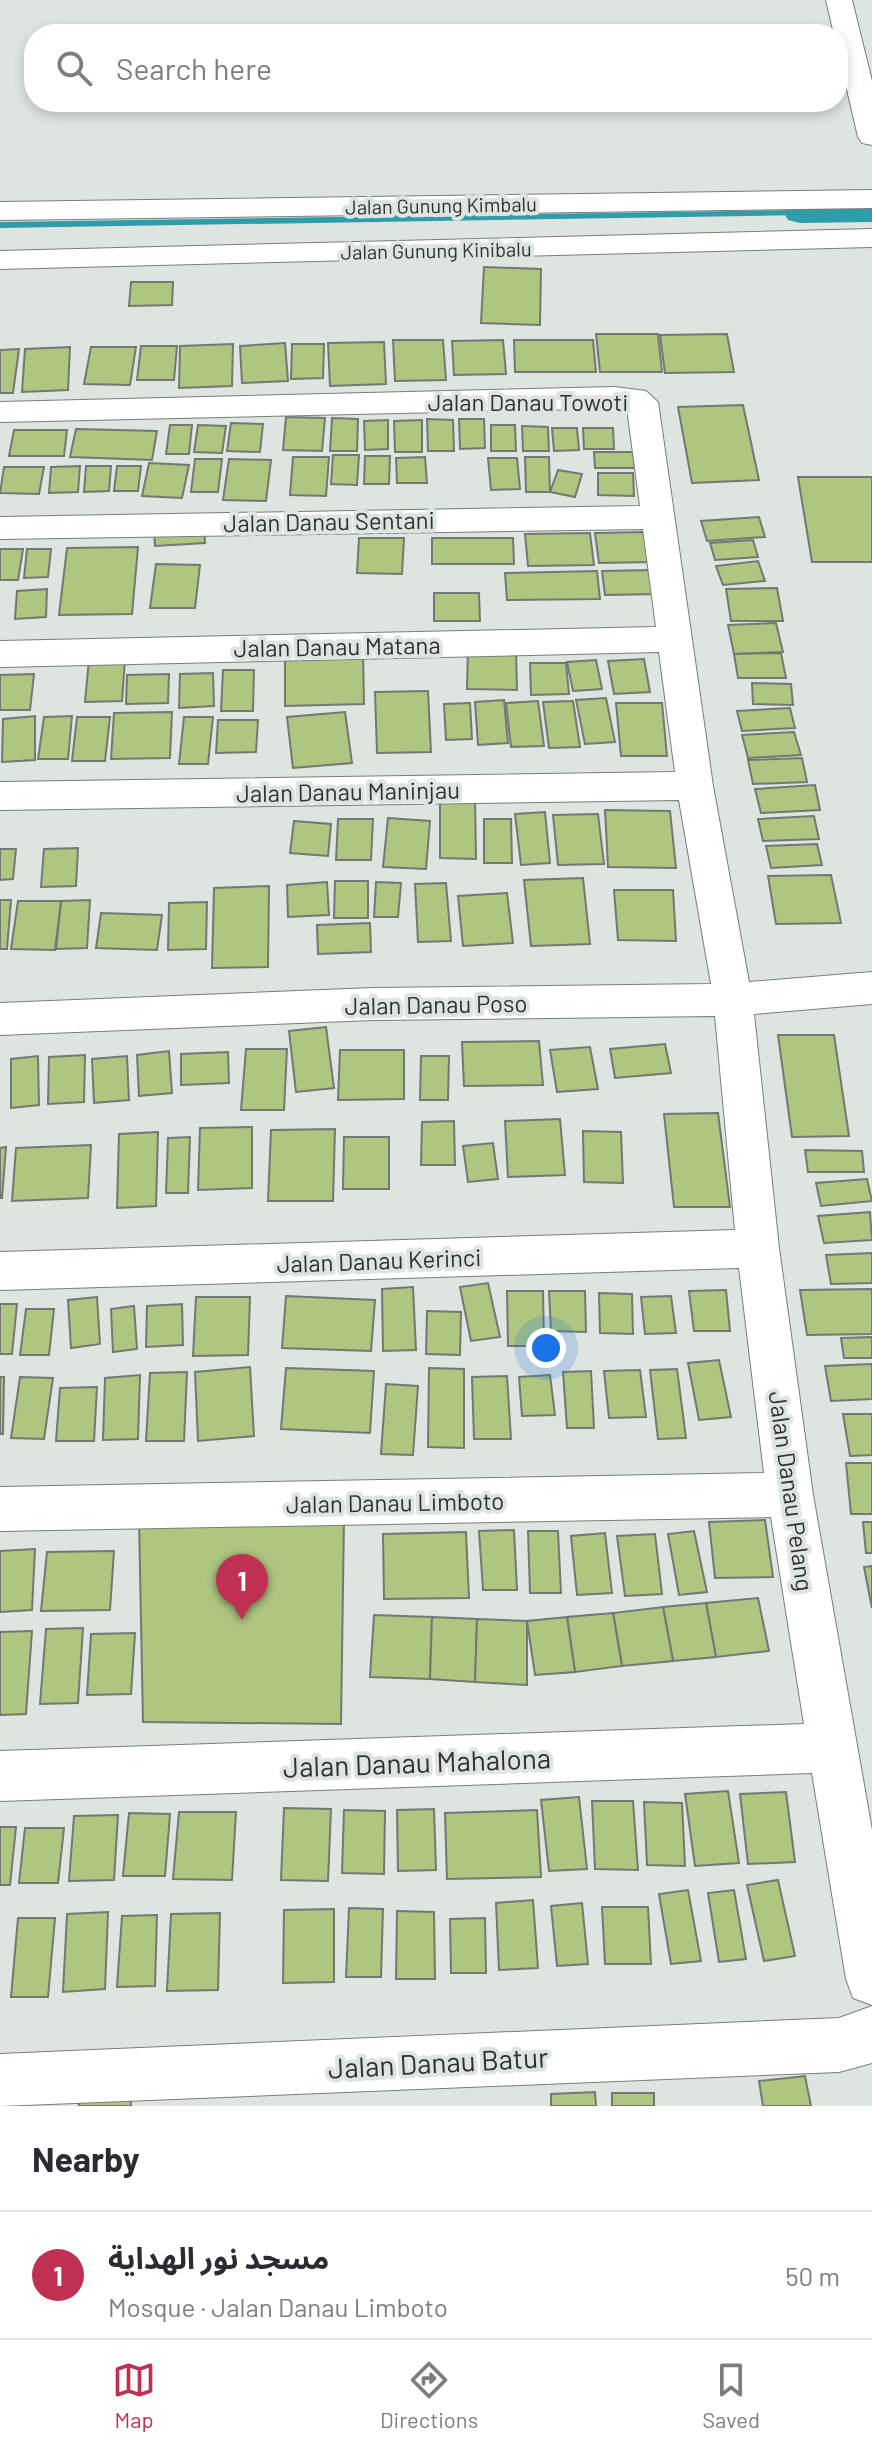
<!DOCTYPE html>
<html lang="en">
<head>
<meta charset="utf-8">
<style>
  body { margin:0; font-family:Barlow,"Noto Sans Arabic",sans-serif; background:#f7f7f7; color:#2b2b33 }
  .you { position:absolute; left:546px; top:1348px; width:28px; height:28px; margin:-20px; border:6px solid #fff; border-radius:50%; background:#1a73e8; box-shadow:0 0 0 12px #1a73e833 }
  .badge { display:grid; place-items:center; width:52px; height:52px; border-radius:50%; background:#c03052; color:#fff; font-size:26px; font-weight:700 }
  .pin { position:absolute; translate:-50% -66px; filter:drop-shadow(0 2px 4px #0008) }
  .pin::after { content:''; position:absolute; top:42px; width:28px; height:24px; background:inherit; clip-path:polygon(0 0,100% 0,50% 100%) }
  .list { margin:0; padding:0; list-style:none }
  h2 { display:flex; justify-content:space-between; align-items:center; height:104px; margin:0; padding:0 32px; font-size:34px }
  h2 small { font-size:26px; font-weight:400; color:#7c7c81 }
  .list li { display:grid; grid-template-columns:52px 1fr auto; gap:24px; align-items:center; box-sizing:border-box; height:128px; padding:0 32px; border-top:2px solid #e1e1e2 }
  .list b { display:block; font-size:30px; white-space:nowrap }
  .list p { margin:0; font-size:26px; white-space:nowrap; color:#7c7c81 }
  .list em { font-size:26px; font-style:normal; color:#7c7c81 }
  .icon { flex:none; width:44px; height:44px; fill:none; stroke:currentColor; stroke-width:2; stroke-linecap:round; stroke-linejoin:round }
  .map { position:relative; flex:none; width:872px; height:2106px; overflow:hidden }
  .search { position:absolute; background:#fff; box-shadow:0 4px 12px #0003; left:24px; right:24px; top:24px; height:88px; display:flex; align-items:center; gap:20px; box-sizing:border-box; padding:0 28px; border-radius:32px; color:#7c7c81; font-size:30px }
  .sheet { height:232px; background:#fff }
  nav { display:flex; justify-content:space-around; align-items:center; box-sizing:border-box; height:112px; border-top:2px solid #e1e1e2; background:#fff; font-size:22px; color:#7c7c81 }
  nav a { display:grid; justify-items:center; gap:4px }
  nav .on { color:#c03052 }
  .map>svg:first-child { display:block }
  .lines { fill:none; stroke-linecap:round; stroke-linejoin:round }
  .stream { fill:#2f9caa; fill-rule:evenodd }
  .canal { fill:#2f9caa; fill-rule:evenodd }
  .building { fill:#aec680; stroke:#757772; stroke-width:2 }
  .street-casing { stroke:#787e7a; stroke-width:2 }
  .street { fill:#fff; fill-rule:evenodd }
  .labels { text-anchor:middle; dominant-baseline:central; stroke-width:8; stroke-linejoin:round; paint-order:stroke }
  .far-street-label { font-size:20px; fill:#2f312f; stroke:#dee4e0 }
  .street-label { font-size:24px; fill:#2f312f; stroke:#dee4e0 }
  .near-street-label { font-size:28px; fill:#2f312f; stroke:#dee4e0 }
</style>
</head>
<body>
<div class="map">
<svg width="872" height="2106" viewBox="0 0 872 2106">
  <rect width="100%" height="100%" fill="#dee4e0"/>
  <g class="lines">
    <path class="stream" d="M800,210L804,211V215L0,228V222Z"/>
    <path class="canal" d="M872,202V222L800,223L788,220L784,213L788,206Z"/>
  </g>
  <g class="building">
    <path d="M484,267L541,269L540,325L481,323Z"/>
    <path d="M131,282H173L172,305L129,306Z"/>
    <path d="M596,334H658L662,372H600Z"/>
    <path d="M727,334L734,372L665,373L660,335Z"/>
    <path d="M393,340H443L446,380L395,381Z"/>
    <path d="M503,340L506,374L454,375L452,341Z"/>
    <path d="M514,340H593L596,372H515Z"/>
    <path d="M384,342L386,384L330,386L328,343Z"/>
    <path d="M285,343L288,381L242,383L240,346Z"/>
    <path d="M233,344L232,386L179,388L180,346Z"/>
    <path d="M292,344H324L323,378L291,379Z"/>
    <path d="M141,346H177L174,380H137Z"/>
    <path d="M70,347L68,390L22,392L25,349Z"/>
    <path d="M91,347H136L130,385L84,384Z"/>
    <path d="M19,349L13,393H0V350Z"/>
    <path d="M743,405L759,480L692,483L678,407Z"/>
    <path d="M286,417L325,418L322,451L283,450Z"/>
    <path d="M332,418L358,419L357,451H330Z"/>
    <path d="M427,419L453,420L454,451H428Z"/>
    <path d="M459,419H484L485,448L460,449Z"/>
    <path d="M388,420V449L365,450L364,421Z"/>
    <path d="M422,420V452H395L394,421Z"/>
    <path d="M231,423L263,424L260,452L227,451Z"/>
    <path d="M170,425H192L189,454H166Z"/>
    <path d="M198,425L226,426L222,453L194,452Z"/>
    <path d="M491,425H515L516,451H491Z"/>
    <path d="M522,426L548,427L549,451H523Z"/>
    <path d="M552,428H577L579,450L554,451Z"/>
    <path d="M583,428H613L614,449H584Z"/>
    <path d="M76,429L157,431L152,460L70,457Z"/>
    <path d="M14,430H67L64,456H9Z"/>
    <path d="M594,452H633L635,468H595Z"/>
    <path d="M333,455H359L357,485L331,484Z"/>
    <path d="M365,456H390L389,484H364Z"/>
    <path d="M293,457H329L326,496L290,495Z"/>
    <path d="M425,457L427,483H397L396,458Z"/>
    <path d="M525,457H549L550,492H526Z"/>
    <path d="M488,458H517L520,489L491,490Z"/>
    <path d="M195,459H222L218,492H191Z"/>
    <path d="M229,459L271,460L266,501L223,500Z"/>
    <path d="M149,463L189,465L182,498L142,496Z"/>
    <path d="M80,466L78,492L49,493L51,467Z"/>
    <path d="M86,466H111L109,491L84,492Z"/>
    <path d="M117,466H141L138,491H114Z"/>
    <path d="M4,467H44L39,494L0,493Z"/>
    <path d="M558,470L582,474L575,497L550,492Z"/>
    <path d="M598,473H633L634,496L598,495Z"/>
    <path d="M798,477H872V562H812Z"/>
    <path d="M759,517L765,537L707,541L701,521Z"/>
    <path d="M204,526L205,543L155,546L154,529Z"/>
    <path d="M646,532L651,562L599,563L595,533Z"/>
    <path d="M590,533L594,565L528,566L525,534Z"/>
    <path d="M359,538H404L402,574L357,573Z"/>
    <path d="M432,538H513L514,564H432Z"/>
    <path d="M753,540L758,557L715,560L710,543Z"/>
    <path d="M138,547L132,614L59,615L67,548Z"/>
    <path d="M0,549H23L18,580H0Z"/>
    <path d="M27,549H51L48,577L24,578Z"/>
    <path d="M758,561L765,581L723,585L716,566Z"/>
    <path d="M156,564L200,565L195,608H150Z"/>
    <path d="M654,570L657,594L605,595L602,571Z"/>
    <path d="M597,571L600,599L507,600L505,573Z"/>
    <path d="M777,588L783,621H731L726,589Z"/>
    <path d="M47,589L46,617L15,619L17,591Z"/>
    <path d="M434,593H479L480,621H434Z"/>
    <path d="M776,623L783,652L734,654L728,625Z"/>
    <path d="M468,648L516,649L517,690L467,689Z"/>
    <path d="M363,650L364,704L285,706V651Z"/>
    <path d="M781,653L786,678H738L734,654Z"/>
    <path d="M89,659H125L122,701L85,702Z"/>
    <path d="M644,659L650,692L614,694L608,661Z"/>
    <path d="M596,660L602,689L573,691L567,662Z"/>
    <path d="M530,663H566L569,694L531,695Z"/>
    <path d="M223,670H254L253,711H221Z"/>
    <path d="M213,673L214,706L179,708L180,674Z"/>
    <path d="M34,674L30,710H0V675Z"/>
    <path d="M169,674L168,703L126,704L127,675Z"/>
    <path d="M752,683L791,684L793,705L753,704Z"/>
    <path d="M428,691L431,752L377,753L375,692Z"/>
    <path d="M606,698L615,742L585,744L576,700Z"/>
    <path d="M504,700L508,743L478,745L475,702Z"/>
    <path d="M538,701L544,746L511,747L506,703Z"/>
    <path d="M573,701L580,747L549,748L543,702Z"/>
    <path d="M470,703L472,739L446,740L444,704Z"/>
    <path d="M616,703H662L667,756H621Z"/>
    <path d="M790,708L795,728L742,731L737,711Z"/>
    <path d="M172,712L170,758L111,759L114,713Z"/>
    <path d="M345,712L352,763L293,768L287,717Z"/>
    <path d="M35,716V760L2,762L3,719Z"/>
    <path d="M72,716L68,759H38L44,717Z"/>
    <path d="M77,717H110L105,761H72Z"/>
    <path d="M184,717H213L208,764H179Z"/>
    <path d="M218,720H258L256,752L216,753Z"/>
    <path d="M794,732L801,755L748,758L742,735Z"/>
    <path d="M802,758L807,782L753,784L748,760Z"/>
    <path d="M815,785L820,810L761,813L755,789Z"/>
    <path d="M440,797H475L476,859L440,858Z"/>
    <path d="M605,810L670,811L676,868L608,867Z"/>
    <path d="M545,812L550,863L521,865L515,814Z"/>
    <path d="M598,814L604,864L558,865L553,815Z"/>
    <path d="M814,816L819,839L763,841L758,819Z"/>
    <path d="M388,818L430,821L426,869L383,867Z"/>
    <path d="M338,819H373L371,860H336Z"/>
    <path d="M484,819H511L512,863H484Z"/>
    <path d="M294,821L331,824L328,856L290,853Z"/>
    <path d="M817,844L822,865L771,868L766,846Z"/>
    <path d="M78,848L76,886L41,887L44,849Z"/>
    <path d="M0,849H16L13,879L0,880Z"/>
    <path d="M831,875L841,923L776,924L768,876Z"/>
    <path d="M583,878L590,944L531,946L524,880Z"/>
    <path d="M335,881H368V918H334Z"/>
    <path d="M327,882L329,915L288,917L287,885Z"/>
    <path d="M376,882L401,883L398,917H374Z"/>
    <path d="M446,883L451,941L418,942L415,884Z"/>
    <path d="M269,886L268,967L212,968L214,888Z"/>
    <path d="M614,890H673L676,941L618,940Z"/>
    <path d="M507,893L513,943L463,946L458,896Z"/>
    <path d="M0,900H11L7,949H0Z"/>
    <path d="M90,900L87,948L56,949L61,901Z"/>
    <path d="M18,901H61L55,950L11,949Z"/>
    <path d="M207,902L206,949L168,950L169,903Z"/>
    <path d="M101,913L162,915L157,950L96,948Z"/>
    <path d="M370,923L371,952L318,954L317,925Z"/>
    <path d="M326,1027L334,1088L296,1092L289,1031Z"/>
    <path d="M778,1035H834L849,1136L792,1137Z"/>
    <path d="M539,1041L543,1085L464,1086L462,1042Z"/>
    <path d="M665,1044L671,1073L615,1078L610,1049Z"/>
    <path d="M590,1047L598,1089L557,1092L550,1050Z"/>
    <path d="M246,1049H287L284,1110H241Z"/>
    <path d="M340,1050H404V1099L338,1100Z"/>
    <path d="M169,1051L172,1093L139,1096L137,1055Z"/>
    <path d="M228,1052L229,1083L181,1085V1054Z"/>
    <path d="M85,1055L84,1102L48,1104L49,1057Z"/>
    <path d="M38,1056L39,1105L11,1108V1059Z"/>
    <path d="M127,1056L129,1100L94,1103L92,1059Z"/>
    <path d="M421,1056H449L448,1100H420Z"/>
    <path d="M718,1113L730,1207H674L664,1114Z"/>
    <path d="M560,1119L565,1175L508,1177L505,1121Z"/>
    <path d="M454,1121L455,1165H421L422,1122Z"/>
    <path d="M252,1127V1188L198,1190L200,1128Z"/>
    <path d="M335,1129L333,1201H268L271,1130Z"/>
    <path d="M583,1131L621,1132L623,1183L584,1182Z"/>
    <path d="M158,1132L156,1206L117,1208L119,1134Z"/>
    <path d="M190,1137L188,1193H166L168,1138Z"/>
    <path d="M344,1137H389V1189H343Z"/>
    <path d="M493,1143L498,1179L468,1182L463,1146Z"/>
    <path d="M91,1145L88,1198L12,1201L16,1148Z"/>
    <path d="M6,1147L2,1198H0V1148Z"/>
    <path d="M805,1150L862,1151L864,1172H808Z"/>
    <path d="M867,1179L872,1201L821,1206L816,1183Z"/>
    <path d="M870,1212L872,1240L824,1243L818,1216Z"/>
    <path d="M872,1253V1283L831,1284L826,1255Z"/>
    <path d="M488,1283L500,1337L471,1341L460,1287Z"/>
    <path d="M413,1287L416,1350L383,1351L382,1289Z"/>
    <path d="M872,1289V1334L807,1335L800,1290Z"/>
    <path d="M726,1290L730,1331H694L689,1291Z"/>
    <path d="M507,1291H543L544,1346H508Z"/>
    <path d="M549,1291H585L586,1332L551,1331Z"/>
    <path d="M599,1293L632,1294L633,1334L600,1333Z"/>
    <path d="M286,1296L375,1300L371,1351L282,1348Z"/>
    <path d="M671,1296L676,1333L645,1334L641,1297Z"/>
    <path d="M97,1297L100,1344L71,1348L68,1300Z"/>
    <path d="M196,1297H250L248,1355L193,1356Z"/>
    <path d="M0,1304H17L12,1354H0Z"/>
    <path d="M182,1304L183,1345L146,1347L147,1306Z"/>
    <path d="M134,1306L137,1349L113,1352L111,1309Z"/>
    <path d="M26,1309H54L49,1355H20Z"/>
    <path d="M427,1311L461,1312L460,1355L426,1354Z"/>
    <path d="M872,1337V1358H844L841,1338Z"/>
    <path d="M719,1360L731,1417L699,1420L688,1363Z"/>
    <path d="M872,1364V1399L831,1401L825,1366Z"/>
    <path d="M250,1367L254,1436L198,1441L195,1372Z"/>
    <path d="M286,1368L374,1371L370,1433L281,1429Z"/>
    <path d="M429,1368L464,1369V1448L428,1447Z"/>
    <path d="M677,1369L686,1438L658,1439L650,1370Z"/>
    <path d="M640,1370L646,1417L609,1418L604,1371Z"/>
    <path d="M591,1371L594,1428H567L563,1372Z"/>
    <path d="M187,1372L184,1441H146L150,1373Z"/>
    <path d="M140,1375L138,1439L103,1440L105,1378Z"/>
    <path d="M550,1375L555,1415L522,1416L519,1377Z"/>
    <path d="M507,1376L511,1439H474L472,1377Z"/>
    <path d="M0,1377H4L3,1434H0Z"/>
    <path d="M20,1377L53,1378L44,1439L11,1438Z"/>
    <path d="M386,1384L418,1386L413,1455L381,1454Z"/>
    <path d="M97,1387L94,1441H56L60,1388Z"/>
    <path d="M843,1414H872V1455L850,1456Z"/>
    <path d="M846,1463H872V1514H851Z"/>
    <path d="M344,1518L341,1724L143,1722L139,1519Z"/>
    <path d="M765,1520L773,1577L715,1578L709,1522Z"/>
    <path d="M863,1522H872V1553H866Z"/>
    <path d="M514,1530L517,1590H483L479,1531Z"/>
    <path d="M528,1531H558L561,1593H530Z"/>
    <path d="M694,1531L707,1592L679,1595L668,1534Z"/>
    <path d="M466,1532L469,1598L384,1599L383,1534Z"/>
    <path d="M605,1533L612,1593L577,1595L571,1536Z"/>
    <path d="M655,1534L662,1594L625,1596L617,1536Z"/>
    <path d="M35,1549L32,1610L0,1612V1551Z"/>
    <path d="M114,1551L110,1610L41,1611L47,1552Z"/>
    <path d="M872,1566V1608L864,1567Z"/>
    <path d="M758,1598L769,1651L716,1657L706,1603Z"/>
    <path d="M706,1603L716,1657L673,1661L663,1607Z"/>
    <path d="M663,1607L673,1661L622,1666L613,1613Z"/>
    <path d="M613,1613L622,1666L575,1672L567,1617Z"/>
    <path d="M374,1615L432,1617L430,1679L370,1677Z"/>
    <path d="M432,1617L477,1619L475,1682L430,1679Z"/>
    <path d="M567,1617L575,1672L535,1675L527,1621Z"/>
    <path d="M477,1619L527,1621V1685L475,1682Z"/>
    <path d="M83,1628L78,1703L40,1704L46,1629Z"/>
    <path d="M32,1631L26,1714L0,1715V1632Z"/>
    <path d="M135,1633L131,1694L87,1695L91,1634Z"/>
    <path d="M728,1791L739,1863L695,1866L685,1794Z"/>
    <path d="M786,1792L795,1862L748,1864L740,1794Z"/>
    <path d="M579,1797L587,1869L549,1871L541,1800Z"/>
    <path d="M592,1801H633L638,1870L595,1869Z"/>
    <path d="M644,1802L682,1803L685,1866L647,1865Z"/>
    <path d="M284,1808L331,1809L328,1881L281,1880Z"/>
    <path d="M434,1809L436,1870L398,1871L397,1810Z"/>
    <path d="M344,1810L385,1811L384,1874L342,1873Z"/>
    <path d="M537,1810L541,1877L447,1879L445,1813Z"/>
    <path d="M179,1812H236L232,1880L173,1879Z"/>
    <path d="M129,1813L170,1814L165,1876H123Z"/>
    <path d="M118,1815L114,1880L69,1881L74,1816Z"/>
    <path d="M0,1827H16L10,1885H0Z"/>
    <path d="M25,1828H64L58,1883H19Z"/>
    <path d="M778,1880L795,1956L764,1961L747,1885Z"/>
    <path d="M688,1890L701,1961L671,1964L659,1894Z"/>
    <path d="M734,1890L746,1959L719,1962L708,1893Z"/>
    <path d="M533,1900L538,1968L499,1970L496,1903Z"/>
    <path d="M582,1903L588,1964L557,1966L551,1906Z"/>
    <path d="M602,1907H648L651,1964H605Z"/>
    <path d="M349,1908L383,1909L381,1977H346Z"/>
    <path d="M334,1909V1982L283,1983L284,1910Z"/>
    <path d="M397,1911L434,1912L435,1979H396Z"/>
    <path d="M108,1912L105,1989L63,1992L67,1914Z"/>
    <path d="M220,1913L218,1990L167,1991L171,1914Z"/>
    <path d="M157,1915L155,1986L117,1987L122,1916Z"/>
    <path d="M18,1918H55L48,1997H11Z"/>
    <path d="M485,1918L486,1973H451L450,1919Z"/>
    <path d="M805,2076L811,2106H763L759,2081Z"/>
    <path d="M130,2085L131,2106H79V2092Z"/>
    <path d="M595,2092L596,2106H551V2094Z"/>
    <rect x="612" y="2093" width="42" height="13"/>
  </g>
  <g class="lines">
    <defs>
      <g id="street">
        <path d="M826,0H852L872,81V145L862,143L858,137L838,51V34H834Z"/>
        <path d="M872,190V208L0,220V202Z"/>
        <path d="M872,229V247L0,269V251Z"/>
        <path d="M615,387L646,391L658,402L713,786L749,982L872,972V1004L754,1014L779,1248L813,1495L872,1830V2005L853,1998L846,1979L812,1773L0,1801V1751L804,1724L771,1517L0,1531V1487L764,1473L739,1268L0,1290V1252L735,1230L715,1016L373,1020L0,1035V1003L373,988L711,984L679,800L0,810V782L675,772L659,652L0,667V641L656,627L643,529L0,539V517L640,506L627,408L0,422V402Z"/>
        <path d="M872,2006V2063L839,2072L0,2106V2054L839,2018Z"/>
      </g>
    </defs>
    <use href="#street" class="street-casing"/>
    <use href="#street" class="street"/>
  </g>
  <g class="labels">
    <g class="far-street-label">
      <text transform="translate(441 205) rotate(-1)">Jalan Gunung Kimbalu</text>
      <text transform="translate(436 250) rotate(-1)">Jalan Gunung Kinibalu</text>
    </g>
    <g class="street-label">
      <text x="528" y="401">Jalan Danau Towoti</text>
      <text transform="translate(329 521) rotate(-1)">Jalan Danau Sentani</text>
      <text transform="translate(337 646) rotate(-1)">Jalan Danau Matana</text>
      <text transform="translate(348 791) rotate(-1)">Jalan Danau Maninjau</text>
      <text transform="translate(436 1004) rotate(-1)">Jalan Danau Poso</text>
      <text transform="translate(379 1260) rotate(-2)">Jalan Danau Kerinci</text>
      <text transform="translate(792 1491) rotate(82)">Jalan Danau Pelang</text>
      <text transform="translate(395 1502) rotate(-1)">Jalan Danau Limboto</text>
    </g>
    <g class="near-street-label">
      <text transform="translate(417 1762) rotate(-2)">Jalan Danau Mahalona</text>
      <text transform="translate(438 2062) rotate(-3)">Jalan Danau Batur</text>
    </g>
  </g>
</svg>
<div class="you"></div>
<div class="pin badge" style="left:242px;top:1620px">1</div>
<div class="search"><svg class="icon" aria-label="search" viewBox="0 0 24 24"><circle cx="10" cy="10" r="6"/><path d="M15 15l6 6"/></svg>Search here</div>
</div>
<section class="sheet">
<h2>Nearby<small></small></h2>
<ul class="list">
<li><span class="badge">1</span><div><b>مسجد نور الهداية</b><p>Mosque · Jalan Danau Limboto</p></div><em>50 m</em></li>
</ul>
</section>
<nav>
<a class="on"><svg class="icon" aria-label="map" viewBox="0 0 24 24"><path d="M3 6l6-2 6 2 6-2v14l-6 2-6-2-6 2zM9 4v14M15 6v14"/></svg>Map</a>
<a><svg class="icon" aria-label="directions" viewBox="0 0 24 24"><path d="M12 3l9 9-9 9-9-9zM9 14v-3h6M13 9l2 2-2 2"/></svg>Directions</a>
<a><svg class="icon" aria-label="saved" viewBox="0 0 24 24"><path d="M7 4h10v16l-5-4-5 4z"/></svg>Saved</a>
</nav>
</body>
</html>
